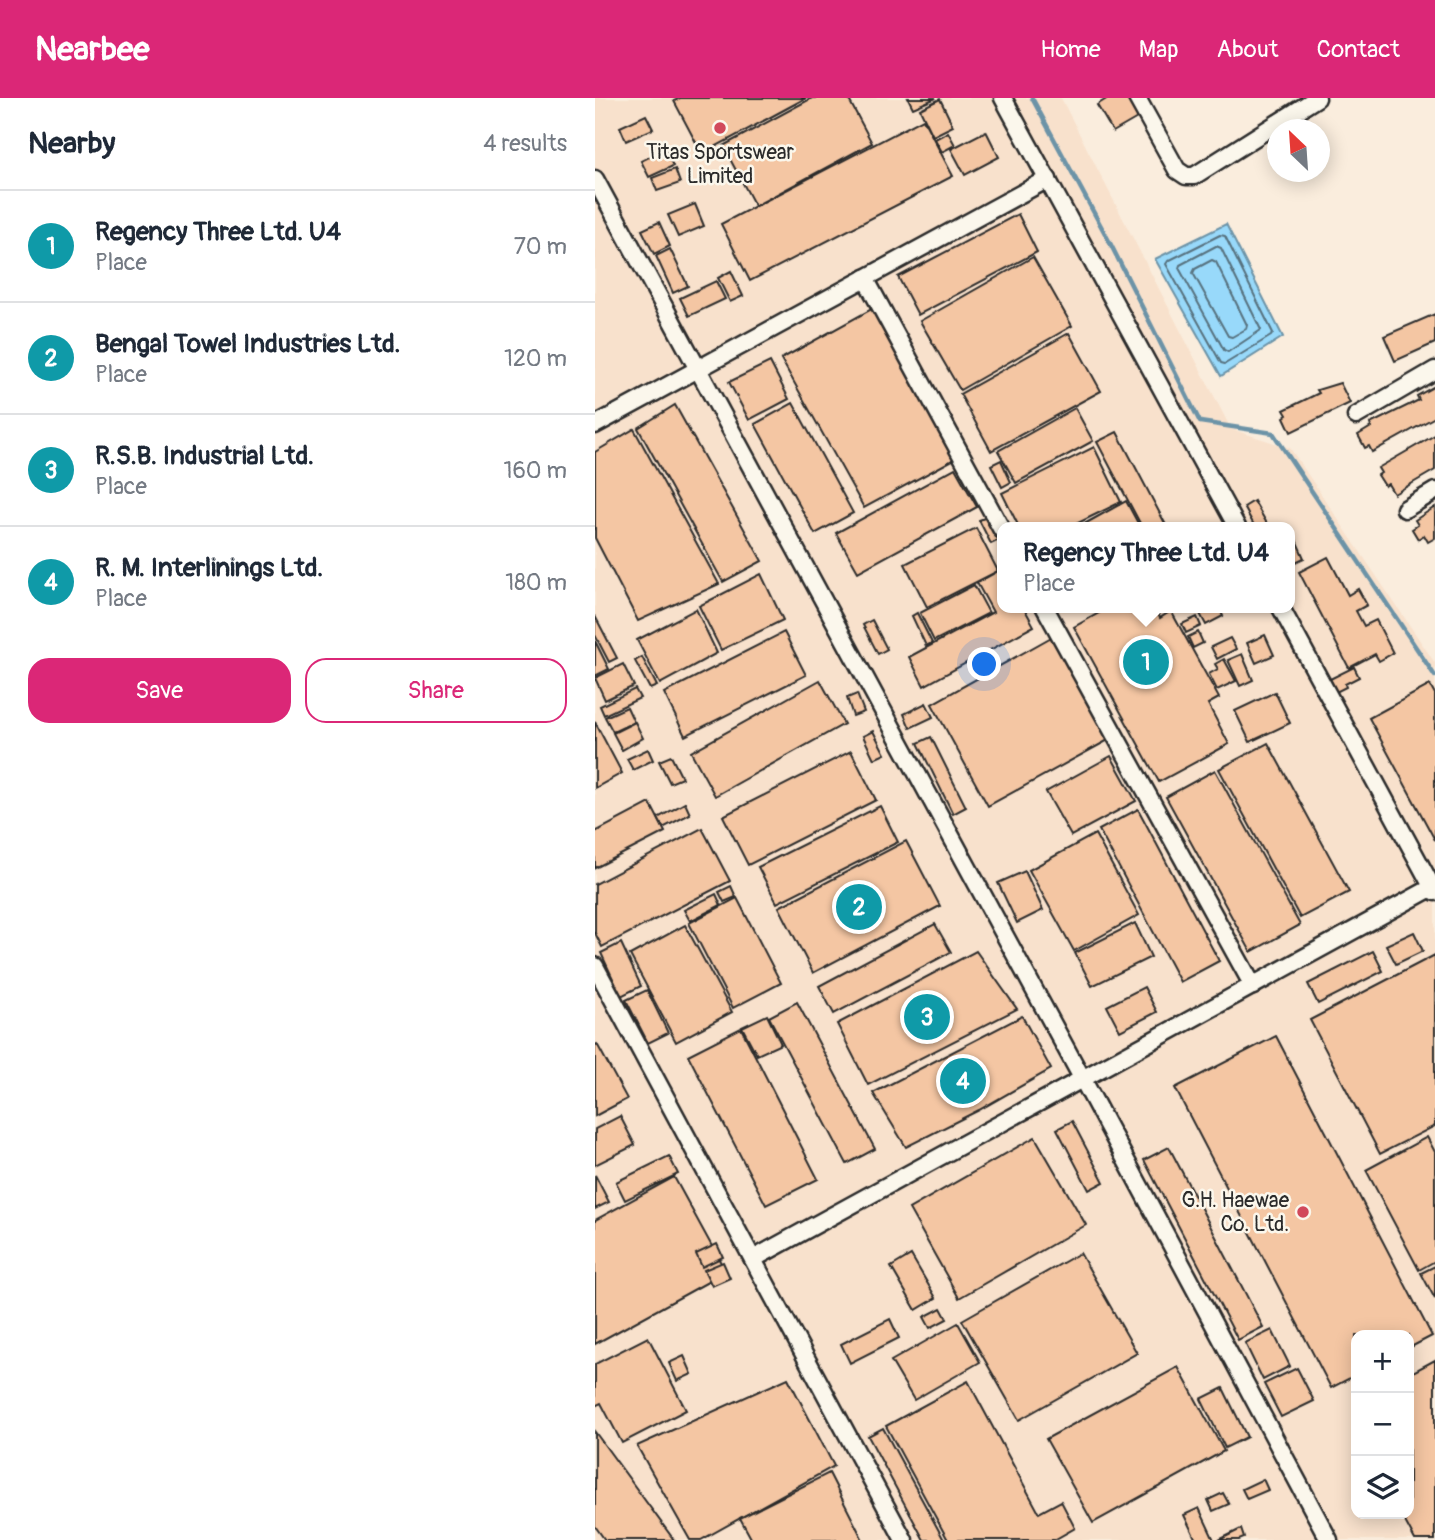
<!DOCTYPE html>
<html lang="en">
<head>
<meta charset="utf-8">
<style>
  body { margin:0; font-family:Pangolin,sans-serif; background:#f2f2f3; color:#1f2937 }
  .controls { position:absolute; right:21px; bottom:21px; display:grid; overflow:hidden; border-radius:14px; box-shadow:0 4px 18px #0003 }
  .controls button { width:63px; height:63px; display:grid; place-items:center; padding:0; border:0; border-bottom:2px solid #e0e1e3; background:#fff; color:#1f2937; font:35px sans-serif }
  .compass { position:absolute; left:672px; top:21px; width:63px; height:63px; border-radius:50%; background:#fff; box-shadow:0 4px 18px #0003; rotate:335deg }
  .you { position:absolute; left:390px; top:567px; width:24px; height:24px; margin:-18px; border:5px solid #fff; border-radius:50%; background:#1a73e8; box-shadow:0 0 0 10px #1a73e833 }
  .badge { display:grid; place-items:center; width:46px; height:46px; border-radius:50%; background:#db2777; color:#fff; font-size:23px; font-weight:700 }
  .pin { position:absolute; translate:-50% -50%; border:4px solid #fff; box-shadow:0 2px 7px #0006 }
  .popup { position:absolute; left:402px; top:424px; width:298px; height:91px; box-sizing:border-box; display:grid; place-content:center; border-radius:14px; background:#fff; filter:drop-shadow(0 2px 5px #0005); font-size:23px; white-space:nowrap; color:#747a83 }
  .popup b { font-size:26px; color:#1f2937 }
  .popup::after { content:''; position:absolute; left:50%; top:100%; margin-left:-14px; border:14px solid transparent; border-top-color:#fff }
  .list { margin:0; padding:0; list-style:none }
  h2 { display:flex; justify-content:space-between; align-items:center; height:91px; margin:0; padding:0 28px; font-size:30px }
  h2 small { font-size:23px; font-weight:400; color:#747a83 }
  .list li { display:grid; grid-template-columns:46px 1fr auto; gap:21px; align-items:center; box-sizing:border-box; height:112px; padding:0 28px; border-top:2px solid #e0e1e3 }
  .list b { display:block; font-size:26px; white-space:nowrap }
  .list p { margin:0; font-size:23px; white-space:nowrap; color:#747a83 }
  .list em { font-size:23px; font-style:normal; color:#747a83 }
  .actions { display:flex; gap:14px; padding:21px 28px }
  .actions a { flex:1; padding:16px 0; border:2px solid #db2777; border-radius:21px; text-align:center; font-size:24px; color:#db2777 }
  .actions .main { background:#db2777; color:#fff }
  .icon { flex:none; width:38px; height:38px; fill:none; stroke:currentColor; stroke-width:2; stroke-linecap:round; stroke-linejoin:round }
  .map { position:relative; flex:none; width:840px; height:1442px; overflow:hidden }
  header { display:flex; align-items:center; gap:42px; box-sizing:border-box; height:98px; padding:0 35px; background:#db2777; color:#fff }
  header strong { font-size:33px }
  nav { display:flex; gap:38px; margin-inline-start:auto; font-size:24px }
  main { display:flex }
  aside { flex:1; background:#fff }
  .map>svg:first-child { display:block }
  .built { fill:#f8e1cc; fill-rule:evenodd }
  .water { fill:#98d9fa; stroke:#6c93a7; stroke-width:2 }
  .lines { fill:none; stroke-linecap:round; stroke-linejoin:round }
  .shore { stroke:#57717e; stroke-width:2 }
  .stream { stroke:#6c93a7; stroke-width:4.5 }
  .building { fill:#f4c6a3; stroke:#2b2b2b; stroke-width:2 }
  .minor-casing { stroke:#2b2b2b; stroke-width:21 }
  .minor { stroke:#fbf7ec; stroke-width:16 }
  .poi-dot { fill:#d1495b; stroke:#fbf7ec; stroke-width:2.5 }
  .labels { text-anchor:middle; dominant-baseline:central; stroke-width:5; stroke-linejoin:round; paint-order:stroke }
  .poi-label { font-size:21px; fill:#2b2b2b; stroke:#fbf7ec }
</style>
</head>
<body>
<header>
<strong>Nearbee</strong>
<nav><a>Home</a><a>Map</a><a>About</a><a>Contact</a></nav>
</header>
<main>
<aside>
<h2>Nearby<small>4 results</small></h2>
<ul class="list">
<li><span class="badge" style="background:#0f9aa8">1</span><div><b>Regency Three Ltd. U4</b><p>Place</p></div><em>70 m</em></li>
<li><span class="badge" style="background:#0f9aa8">2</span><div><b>Bengal Towel Industries Ltd.</b><p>Place</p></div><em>120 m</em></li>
<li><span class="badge" style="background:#0f9aa8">3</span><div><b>R.S.B. Industrial Ltd.</b><p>Place</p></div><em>160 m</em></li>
<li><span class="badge" style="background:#0f9aa8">4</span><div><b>R. M. Interlinings Ltd.</b><p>Place</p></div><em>180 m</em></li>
</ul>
<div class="actions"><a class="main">Save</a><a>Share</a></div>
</aside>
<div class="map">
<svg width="840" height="1442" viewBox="0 0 840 1442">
  <rect width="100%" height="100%" fill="#faeddd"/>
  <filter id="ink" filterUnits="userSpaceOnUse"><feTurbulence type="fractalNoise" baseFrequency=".0143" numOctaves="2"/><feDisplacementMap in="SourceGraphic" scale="14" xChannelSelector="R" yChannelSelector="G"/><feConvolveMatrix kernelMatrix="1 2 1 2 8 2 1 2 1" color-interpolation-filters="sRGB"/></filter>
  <g filter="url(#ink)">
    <path class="built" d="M0,0H466L636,331L695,350L840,565V1442H0ZM407,429H694V510H407ZM761,1237H814V1416H761Z"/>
    <path class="water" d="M631,126L688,239L626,278L560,161Z"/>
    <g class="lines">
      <g class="shore">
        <path d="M625,137L630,138L678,235L676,238L630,266L626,265L571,166L573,163Z"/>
        <path d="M621,148L626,150L666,232L633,254L629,252L584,170L585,167Z"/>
        <path d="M617,162L621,164L652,227L651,231L637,239L633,238L598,175L600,171Z"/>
      </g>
      <path class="stream" d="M437,0L513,141L605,324L678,335L840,578"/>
    </g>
    <g class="building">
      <path d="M85,0H211L107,56L79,3Z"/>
      <path d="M217,0H253L277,45L160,108L128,48Z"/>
      <path d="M313,0H341L318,10Z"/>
      <path d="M513,0H533L544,19L518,34L502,7Z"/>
      <path d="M345,1L358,28L338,38L325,11Z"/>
      <path d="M51,17L58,31L31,43L25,29Z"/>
      <path d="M328,21L358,78L155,183L126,126Z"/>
      <path d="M391,33L404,59L370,77L356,51Z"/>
      <path d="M353,34L360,47L347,54L340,41Z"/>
      <path d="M70,51L78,68L54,79L46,63Z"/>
      <path d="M80,71L85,85L62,93L57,80Z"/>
      <path d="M100,106L109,128L83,139L73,117Z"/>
      <path d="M423,116L442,154L323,217L303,179Z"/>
      <path d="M64,124L75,148L59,156L47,132Z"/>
      <path d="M75,151L93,188L78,195L61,158Z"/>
      <path d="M438,159L477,228L365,292L325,223Z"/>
      <path d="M136,173L148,198L135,204L123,180Z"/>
      <path d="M121,183L130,201L94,218L85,200Z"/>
      <path d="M282,208L365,358L269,410L186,261Z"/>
      <path d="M840,216V245L800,263L789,238Z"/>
      <path d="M474,235L506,293L396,353L365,296Z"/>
      <path d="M175,264L194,301L154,322L134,284Z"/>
      <path d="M745,285L755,305L696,334L689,319L692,317L689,312L724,295L722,292Z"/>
      <path d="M840,288V319L777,354L774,348L770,350L763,337L776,329L775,326L824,302L822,298Z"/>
      <path d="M198,305L258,415L220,436L160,326Z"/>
      <path d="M80,307L167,463L128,484L43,330Z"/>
      <path d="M480,310L498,343L421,385L403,353Z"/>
      <path d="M39,331L124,486L43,523L0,440V354Z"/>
      <path d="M522,334L572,429H547L502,344Z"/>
      <path d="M840,337V372L799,396L793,386L790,388L783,377L786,375L783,370Z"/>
      <path d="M499,349L526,404L475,429H424L407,395Z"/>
      <path d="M406,362L416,384L407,389L396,367Z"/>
      <path d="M360,370L382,409L263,474L241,435Z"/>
      <path d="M531,403L545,429H484Z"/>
      <path d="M659,403L674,429H660L649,409Z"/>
      <path d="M840,409V440L833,444L829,437L823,441L817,431L823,427L820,422Z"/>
      <path d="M392,419L404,442L396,446L384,422Z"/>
      <path d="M381,430L403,473L332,509L310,466Z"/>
      <path d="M701,442L709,460L694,467V445Z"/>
      <path d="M733,459L753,497L763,491L772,507L761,513L769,528L781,522L798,555L784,563L780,556L754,570L704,474Z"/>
      <path d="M407,471V510H429L439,528L329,588L314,559L398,514L382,485Z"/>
      <path d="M166,476L188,522L126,552L104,508Z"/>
      <path d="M379,487L394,515L339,543L325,515Z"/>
      <path d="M513,510H560L565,520L576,513L624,600L613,606L634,646L564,684L479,529Z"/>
      <path d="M602,510H624L628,518L611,527Z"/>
      <path d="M101,511L122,555L65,586L42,542Z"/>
      <path d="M322,515L337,545L331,548L317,518Z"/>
      <path d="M0,518L22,560L14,564L0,537Z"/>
      <path d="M602,519L606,528L591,535L587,526Z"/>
      <path d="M277,522L292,551L283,556L268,527Z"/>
      <path d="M189,534L211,577L90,638L69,595Z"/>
      <path d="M603,534L608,545L598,550L593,539Z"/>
      <path d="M460,537L517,640L393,708L337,606Z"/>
      <path d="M670,537L679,557L661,565L652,545Z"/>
      <path d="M635,540L641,551L622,561L616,549Z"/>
      <path d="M0,543L14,571L0,578Z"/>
      <path d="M647,556L658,582L645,588L633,562Z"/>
      <path d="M47,559L62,588L55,591L40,563Z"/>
      <path d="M629,561L641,583L622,592L614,576L623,571L620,566Z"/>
      <path d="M28,566L39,588L10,602L0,580Z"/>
      <path d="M759,569L764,579L750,586L751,589L741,594L735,581Z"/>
      <path d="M225,582L249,626L120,698L96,654Z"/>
      <path d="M835,587L840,596V742L774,620Z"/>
      <path d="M40,591L45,600L9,617L5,608Z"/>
      <path d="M680,594L695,625L655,644L640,613Z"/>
      <path d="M262,596L269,614L258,618L252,600Z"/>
      <path d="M331,605L338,619L315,630L309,616Z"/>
      <path d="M32,609L39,624L18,634L10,619Z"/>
      <path d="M0,624L27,675L0,690Z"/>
      <path d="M40,624L48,640L27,652L18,635Z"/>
      <path d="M278,633L290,656L279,661L268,638Z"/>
      <path d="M336,639L371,709L358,716L323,645Z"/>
      <path d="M673,645L754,794L705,820L624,671Z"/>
      <path d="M53,651L58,662L38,672L32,661Z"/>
      <path d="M256,653L281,702L153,767L128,718Z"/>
      <path d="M76,658L87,680L75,685L64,663Z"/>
      <path d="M516,658L541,703L476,738L451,694Z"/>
      <path d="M620,672L705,827L656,854L571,699Z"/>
      <path d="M55,705L70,734L0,770V734Z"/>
      <path d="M90,705L95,716L68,730L63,720Z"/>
      <path d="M285,708L303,744L182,805L163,769Z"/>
      <path d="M543,711L624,863L585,884L504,732Z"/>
      <path d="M107,730L135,783L7,849L0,835V786Z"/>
      <path d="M500,736L544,817L479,853L434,772Z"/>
      <path d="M311,743L345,808L218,875L184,809Z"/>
      <path d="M430,773L448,812L422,825L403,785Z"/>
      <path d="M136,788L141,799L129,804L124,794Z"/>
      <path d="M121,796L126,807L95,823L89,812Z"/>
      <path d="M142,800L186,885L138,910L94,825Z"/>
      <path d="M540,825L556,859L497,888L480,855Z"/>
      <path d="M340,826L356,854L239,916L224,888Z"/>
      <path d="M90,827L137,914L81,944L35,857Z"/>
      <path d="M819,834L828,853L801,866L791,847Z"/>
      <path d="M26,845L46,888L26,898L6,855Z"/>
      <path d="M381,853L422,911L273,987L242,926Z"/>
      <path d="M778,853L788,873L723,906L713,886Z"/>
      <path d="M840,857V1028L785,1056L715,922Z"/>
      <path d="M549,889L562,914L525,933L512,908Z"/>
      <path d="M52,892L73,935L53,945L31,902Z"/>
      <path d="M202,904L280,1051L252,1066L174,919Z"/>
      <path d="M172,917L186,946L162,957L147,929Z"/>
      <path d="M427,918L456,971L384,1012L311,1049L278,995Z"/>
      <path d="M146,930L223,1081L171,1107L93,957Z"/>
      <path d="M681,938L837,1238L814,1250V1237H761V1277L736,1290L580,990Z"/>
      <path d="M2,946L32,1001L0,1018V947Z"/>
      <path d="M25,1018L40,1047L0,1067V1031Z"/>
      <path d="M477,1023L509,1084L494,1092L462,1031Z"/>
      <path d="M440,1039L491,1127L364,1200L314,1111Z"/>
      <path d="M832,1039L840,1054V1163L824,1172L771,1072Z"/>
      <path d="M574,1049L668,1229L643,1242L549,1062Z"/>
      <path d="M74,1058L83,1076L30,1102L21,1084Z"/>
      <path d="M0,1077L14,1104L0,1111Z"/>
      <path d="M79,1079L131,1174L0,1246V1122Z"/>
      <path d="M122,1146L128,1159L107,1169L101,1156Z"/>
      <path d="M485,1155L542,1255L424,1322L367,1222Z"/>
      <path d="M316,1157L341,1200L321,1212L296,1169Z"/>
      <path d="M128,1164L135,1180L117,1188L109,1172Z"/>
      <path d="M840,1168V1201L826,1175Z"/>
      <path d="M346,1210L352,1221L335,1230L329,1219Z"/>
      <path d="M295,1221L304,1240L255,1265L246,1246Z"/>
      <path d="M363,1225L385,1264L319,1302L296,1263Z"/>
      <path d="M677,1232L695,1268L668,1282L650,1245Z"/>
      <path d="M53,1239L91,1312L27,1345L6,1305L0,1308V1266Z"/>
      <path d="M89,1258L97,1276L82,1283L74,1265Z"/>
      <path d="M840,1262V1442H820L806,1416H814V1276Z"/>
      <path d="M583,1269L629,1353L498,1425L451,1341Z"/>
      <path d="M702,1270L719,1303L686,1319L669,1286Z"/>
      <path d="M193,1280L239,1368L106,1442H95L42,1348Z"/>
      <path d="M373,1283L444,1415L466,1403L480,1430L459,1442H353L291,1328Z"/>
      <path d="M628,1290L652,1339L630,1350L606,1301Z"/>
      <path d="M288,1330L349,1442H329L273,1338Z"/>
      <path d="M0,1334L79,1442H10L0,1428Z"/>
      <path d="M234,1375L268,1442H157L145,1420Z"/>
      <path d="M668,1381L673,1392L652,1401L647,1391Z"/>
      <path d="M628,1395L634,1406L618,1413L613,1402Z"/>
      <path d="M604,1410L619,1442H601L589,1417Z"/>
      <path d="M646,1431L649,1440L644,1442H624Z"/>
    </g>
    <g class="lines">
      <defs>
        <g id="minor">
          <path d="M408,0L642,429"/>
          <path d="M542,0L582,72L591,78H599L722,0"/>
          <path d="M0,81L487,980L734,1442"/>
          <path d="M270,180L407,432"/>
          <path d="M761,318L840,272"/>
          <path d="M0,327L453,81"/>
          <path d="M810,411L840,393"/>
          <path d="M450,510L658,888"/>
          <path d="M686,510L840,794"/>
          <path d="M0,868L309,1442"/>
          <path d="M158,1161L838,789"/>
        </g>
      </defs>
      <use href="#minor" class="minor-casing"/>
      <use href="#minor" class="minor"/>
    </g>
  </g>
  <g class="poi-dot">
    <circle cx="125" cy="30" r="7"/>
    <circle cx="708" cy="1114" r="7"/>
  </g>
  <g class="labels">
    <g class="poi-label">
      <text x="125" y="54">Titas Sportswear<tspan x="125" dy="24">Limited</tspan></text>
      <text x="694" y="1102" text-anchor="end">G.H. Haewae<tspan x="694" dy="24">Co. Ltd.</tspan></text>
    </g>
  </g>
</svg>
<div class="controls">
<button>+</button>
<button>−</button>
<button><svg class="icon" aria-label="layers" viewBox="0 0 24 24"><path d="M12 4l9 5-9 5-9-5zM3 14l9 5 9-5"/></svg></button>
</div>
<svg class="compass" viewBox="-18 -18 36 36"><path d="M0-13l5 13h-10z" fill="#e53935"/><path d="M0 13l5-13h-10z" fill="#747a83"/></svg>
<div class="you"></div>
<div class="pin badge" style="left:551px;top:564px;background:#0f9aa8">1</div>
<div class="popup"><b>Regency Three Ltd. U4</b>Place</div>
<div class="pin badge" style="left:264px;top:809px;background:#0f9aa8">2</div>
<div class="pin badge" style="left:332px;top:919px;background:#0f9aa8">3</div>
<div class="pin badge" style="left:368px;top:983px;background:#0f9aa8">4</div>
</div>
</main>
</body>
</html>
